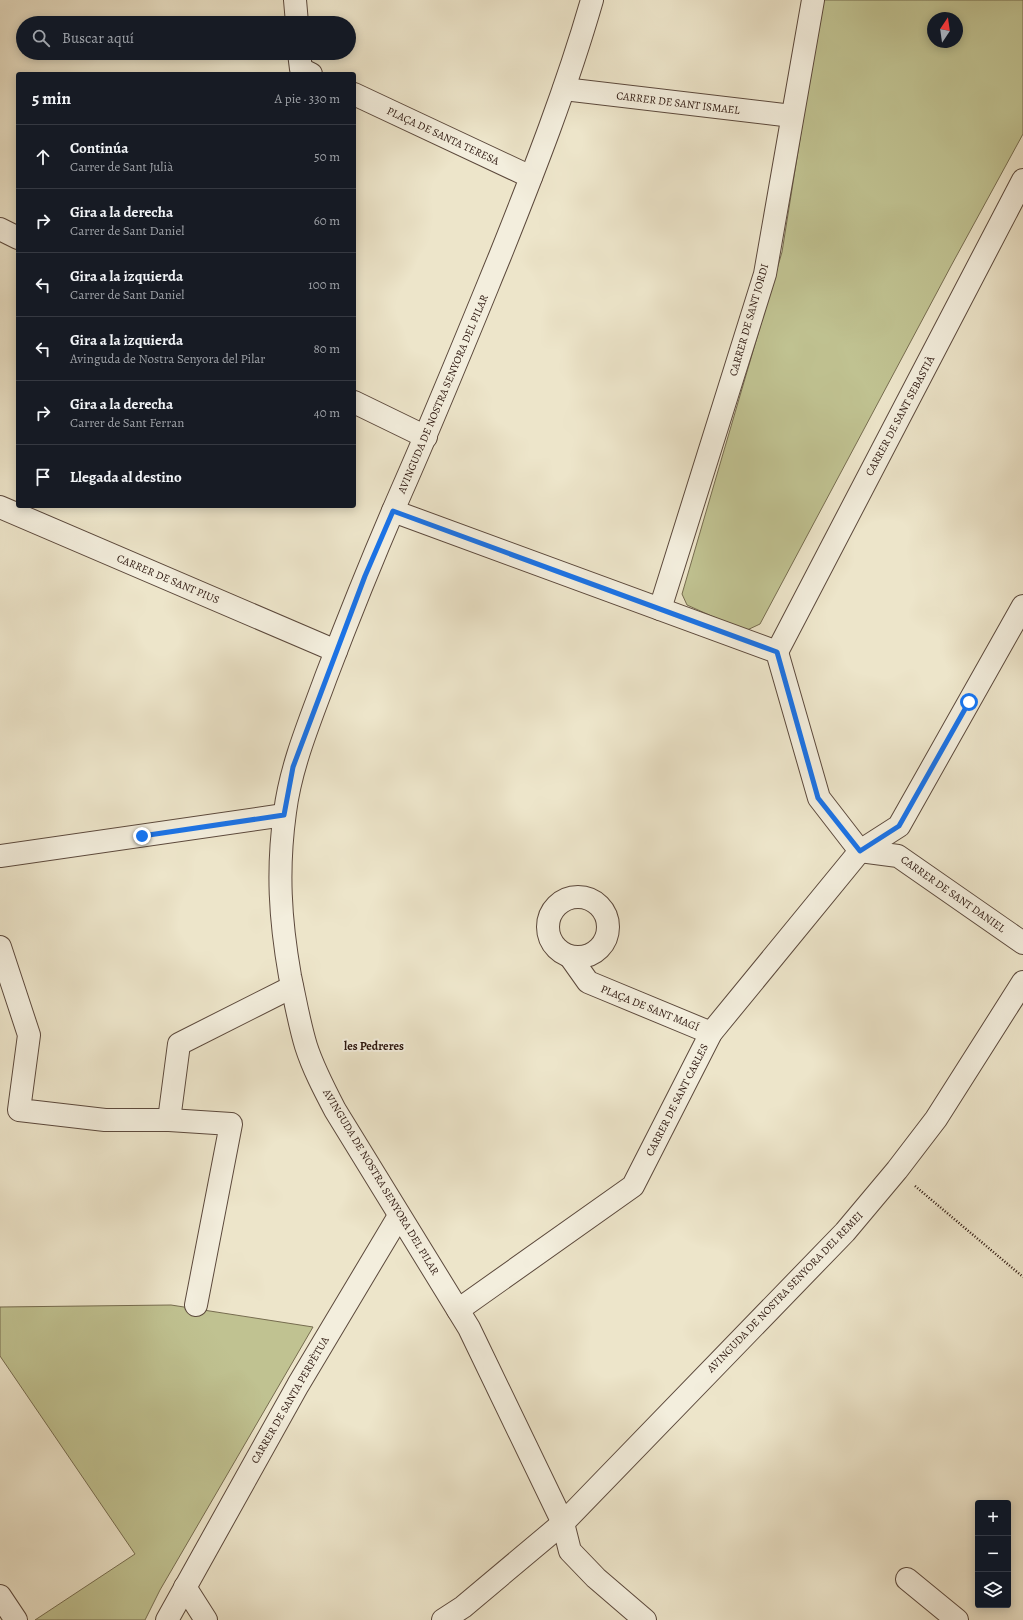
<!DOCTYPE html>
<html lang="es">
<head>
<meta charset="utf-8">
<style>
  body { margin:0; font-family:Alegreya,serif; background:#20242c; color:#f1f3f6 }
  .controls { position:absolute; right:12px; bottom:12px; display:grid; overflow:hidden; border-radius:4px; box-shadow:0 2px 10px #0003 }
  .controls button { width:36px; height:36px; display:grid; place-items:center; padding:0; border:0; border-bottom:1px solid #363941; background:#171b24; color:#f1f3f6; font:20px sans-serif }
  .compass { position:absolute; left:927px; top:12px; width:36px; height:36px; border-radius:50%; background:#171b24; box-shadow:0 2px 10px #0003; rotate:13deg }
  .stop { position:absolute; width:12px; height:12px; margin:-9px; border:3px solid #1a73e8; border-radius:50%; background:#fff }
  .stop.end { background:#1a73e8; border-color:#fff; box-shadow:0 1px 4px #0008 }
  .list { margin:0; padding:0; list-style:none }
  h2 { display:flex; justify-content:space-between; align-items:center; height:52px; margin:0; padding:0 16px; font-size:17px }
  h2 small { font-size:13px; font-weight:400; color:#9ea1a6 }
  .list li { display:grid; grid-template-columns:26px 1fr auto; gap:12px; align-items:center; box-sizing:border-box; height:64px; padding:0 16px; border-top:1px solid #363941 }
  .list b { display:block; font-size:15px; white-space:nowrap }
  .list p { margin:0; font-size:13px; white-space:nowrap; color:#9ea1a6 }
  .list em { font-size:13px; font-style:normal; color:#9ea1a6 }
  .icon { flex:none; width:22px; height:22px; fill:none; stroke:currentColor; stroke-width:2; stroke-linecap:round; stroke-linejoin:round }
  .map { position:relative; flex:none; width:1023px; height:1620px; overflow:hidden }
  .search { position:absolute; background:#171b24; box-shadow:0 2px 10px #0003; left:16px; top:16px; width:340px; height:44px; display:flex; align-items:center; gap:10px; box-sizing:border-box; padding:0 14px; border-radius:22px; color:#9ea1a6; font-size:15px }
  .panel { position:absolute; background:#171b24; box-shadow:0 2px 10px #0003; left:16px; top:72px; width:340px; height:436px; border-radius:4px }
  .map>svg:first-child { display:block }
  .green { fill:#c0c291; stroke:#766c4f; fill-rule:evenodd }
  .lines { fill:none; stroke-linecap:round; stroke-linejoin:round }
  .minor-casing { stroke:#5c493c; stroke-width:24 }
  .path { stroke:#2b150d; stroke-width:2.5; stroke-dasharray:1 2; stroke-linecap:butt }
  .minor { stroke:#f3eedd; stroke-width:22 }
  .route { stroke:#1a73e8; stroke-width:5 }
  .labels { text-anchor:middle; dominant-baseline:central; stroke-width:4; stroke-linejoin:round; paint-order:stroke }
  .street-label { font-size:11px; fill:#2b150d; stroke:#f3eedd }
  .neighbourhood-label { font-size:12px; font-weight:bold; fill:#2b150d; stroke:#f3eedd }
</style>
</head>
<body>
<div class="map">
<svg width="1023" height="1620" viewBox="0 0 1023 1620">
  <rect width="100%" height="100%" fill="#ede5ca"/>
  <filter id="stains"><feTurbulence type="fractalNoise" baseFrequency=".005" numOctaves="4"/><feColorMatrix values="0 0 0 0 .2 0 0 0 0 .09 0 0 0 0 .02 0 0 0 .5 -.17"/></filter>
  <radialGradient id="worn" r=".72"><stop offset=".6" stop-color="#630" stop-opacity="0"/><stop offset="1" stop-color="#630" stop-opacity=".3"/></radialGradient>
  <g class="green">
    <path d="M822,0H1023V134L951,266L760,624L745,631L687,605L682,594L782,252ZM933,18H957V42H933Z"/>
    <path d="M171,1305L313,1327L160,1590L145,1620H35L135,1554L0,1356V1307Z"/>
  </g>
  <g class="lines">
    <defs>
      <g id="minor">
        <path d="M295,0L297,23"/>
        <path d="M592,0C567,87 534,171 500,256C468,334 436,413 402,490C375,552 350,614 326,677C310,721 291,765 285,812C277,870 280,919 290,976C295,999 299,1023 306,1046C313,1068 324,1089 335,1110L469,1328L563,1523L570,1551L596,1578L645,1620"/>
        <path d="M299,53L301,69L311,74"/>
        <path d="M564,89L792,116"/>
        <path d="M354,94L531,177"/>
        <path d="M0,229L18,238"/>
        <path d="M354,402L426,437"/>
        <path d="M0,507L336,651"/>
        <path d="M393,511L777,652L819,798L860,851L898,856L1023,943"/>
        <path d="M660,609L765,274L813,0"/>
        <path d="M777,652L1023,180"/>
        <path d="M0,856L284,815"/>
        <circle cx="578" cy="927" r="30"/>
        <path d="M0,947L29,1035L19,1110L105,1120H169L231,1124L196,1305"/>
        <path d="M571,958L588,982L711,1033"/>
        <path d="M169,1120L179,1044L292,987"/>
        <path d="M458,1310L633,1186L711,1033L860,851L899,826L1023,606"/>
        <path d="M907,1579L957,1620"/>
        <path d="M185,1587L206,1620"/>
        <path d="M0,1596L16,1620"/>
        <path d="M167,1620L298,1385L399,1216"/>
        <path d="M443,1620L463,1607L563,1523L845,1232L897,1170L936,1119L1023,982"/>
      </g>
    </defs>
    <use href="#minor" class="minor-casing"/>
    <path class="path" d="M915,1186L1023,1277"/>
    <use href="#minor" class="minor"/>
  </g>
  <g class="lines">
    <path class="route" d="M142,836L284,815L293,767L365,576L393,511L777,652L818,798L860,851L899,826L969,702"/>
  </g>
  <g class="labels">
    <g class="street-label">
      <text transform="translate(678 103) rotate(7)">CARRER DE SANT ISMAEL</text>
      <text transform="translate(443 136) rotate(25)">PLAÇA DE SANTA TERESA</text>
      <text transform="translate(749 320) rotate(-74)">CARRER DE SANT JORDI</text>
      <text transform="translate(443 394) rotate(-67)">AVINGUDA DE NOSTRA SENYORA DEL PILAR</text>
      <text transform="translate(900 416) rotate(-62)">CARRER DE SANT SEBASTIÀ</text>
      <text transform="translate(168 579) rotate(23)">CARRER DE SANT PIUS</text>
      <text transform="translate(953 894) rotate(35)">CARRER DE SANT DANIEL</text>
      <text transform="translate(650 1008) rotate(22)">PLAÇA DE SANT MAGÍ</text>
      <text transform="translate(677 1100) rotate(-63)">CARRER DE SANT CARLES</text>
      <text transform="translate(381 1182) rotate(59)">AVINGUDA DE NOSTRA SENYORA DEL PILAR</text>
      <text transform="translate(785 1292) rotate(-46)">AVINGUDA DE NOSTRA SENYORA DEL REMEI</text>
      <text transform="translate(290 1400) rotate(-60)">CARRER DE SANTA PERPÈTUA</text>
    </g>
    <g class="neighbourhood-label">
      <text x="374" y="1046">les Pedreres</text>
    </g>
  </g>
  <rect width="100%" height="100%" filter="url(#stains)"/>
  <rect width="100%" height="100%" fill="url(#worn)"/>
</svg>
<div class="controls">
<button>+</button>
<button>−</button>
<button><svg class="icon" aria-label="layers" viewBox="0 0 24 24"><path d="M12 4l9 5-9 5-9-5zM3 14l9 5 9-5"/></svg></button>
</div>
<svg class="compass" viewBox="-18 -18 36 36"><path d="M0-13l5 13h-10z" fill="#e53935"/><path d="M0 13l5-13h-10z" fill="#9ea1a6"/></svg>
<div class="stop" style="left:969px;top:702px"></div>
<div class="stop end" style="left:142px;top:836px"></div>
<div class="search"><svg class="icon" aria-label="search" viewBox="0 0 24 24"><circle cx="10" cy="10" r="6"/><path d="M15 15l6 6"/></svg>Buscar aquí</div>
<section class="panel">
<h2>5 min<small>A pie · 330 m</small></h2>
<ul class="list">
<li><svg class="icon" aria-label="ahead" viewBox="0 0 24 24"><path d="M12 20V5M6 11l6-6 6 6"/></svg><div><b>Continúa</b><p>Carrer de Sant Julià</p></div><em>50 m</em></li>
<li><svg class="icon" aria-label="right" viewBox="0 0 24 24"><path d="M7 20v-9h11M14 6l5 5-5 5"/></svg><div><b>Gira a la derecha</b><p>Carrer de Sant Daniel</p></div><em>60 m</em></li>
<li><svg class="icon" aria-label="left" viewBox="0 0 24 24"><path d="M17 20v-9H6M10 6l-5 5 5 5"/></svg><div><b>Gira a la izquierda</b><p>Carrer de Sant Daniel</p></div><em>100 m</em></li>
<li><svg class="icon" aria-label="left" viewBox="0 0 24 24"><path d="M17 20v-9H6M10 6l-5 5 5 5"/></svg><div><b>Gira a la izquierda</b><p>Avinguda de Nostra Senyora del Pilar</p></div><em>80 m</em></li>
<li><svg class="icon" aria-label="right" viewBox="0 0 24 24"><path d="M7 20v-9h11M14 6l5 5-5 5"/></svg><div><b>Gira a la derecha</b><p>Carrer de Sant Ferran</p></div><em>40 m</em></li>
<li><svg class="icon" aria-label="arrive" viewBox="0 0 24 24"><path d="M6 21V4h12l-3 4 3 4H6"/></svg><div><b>Llegada al destino</b></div></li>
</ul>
</section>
</div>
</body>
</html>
